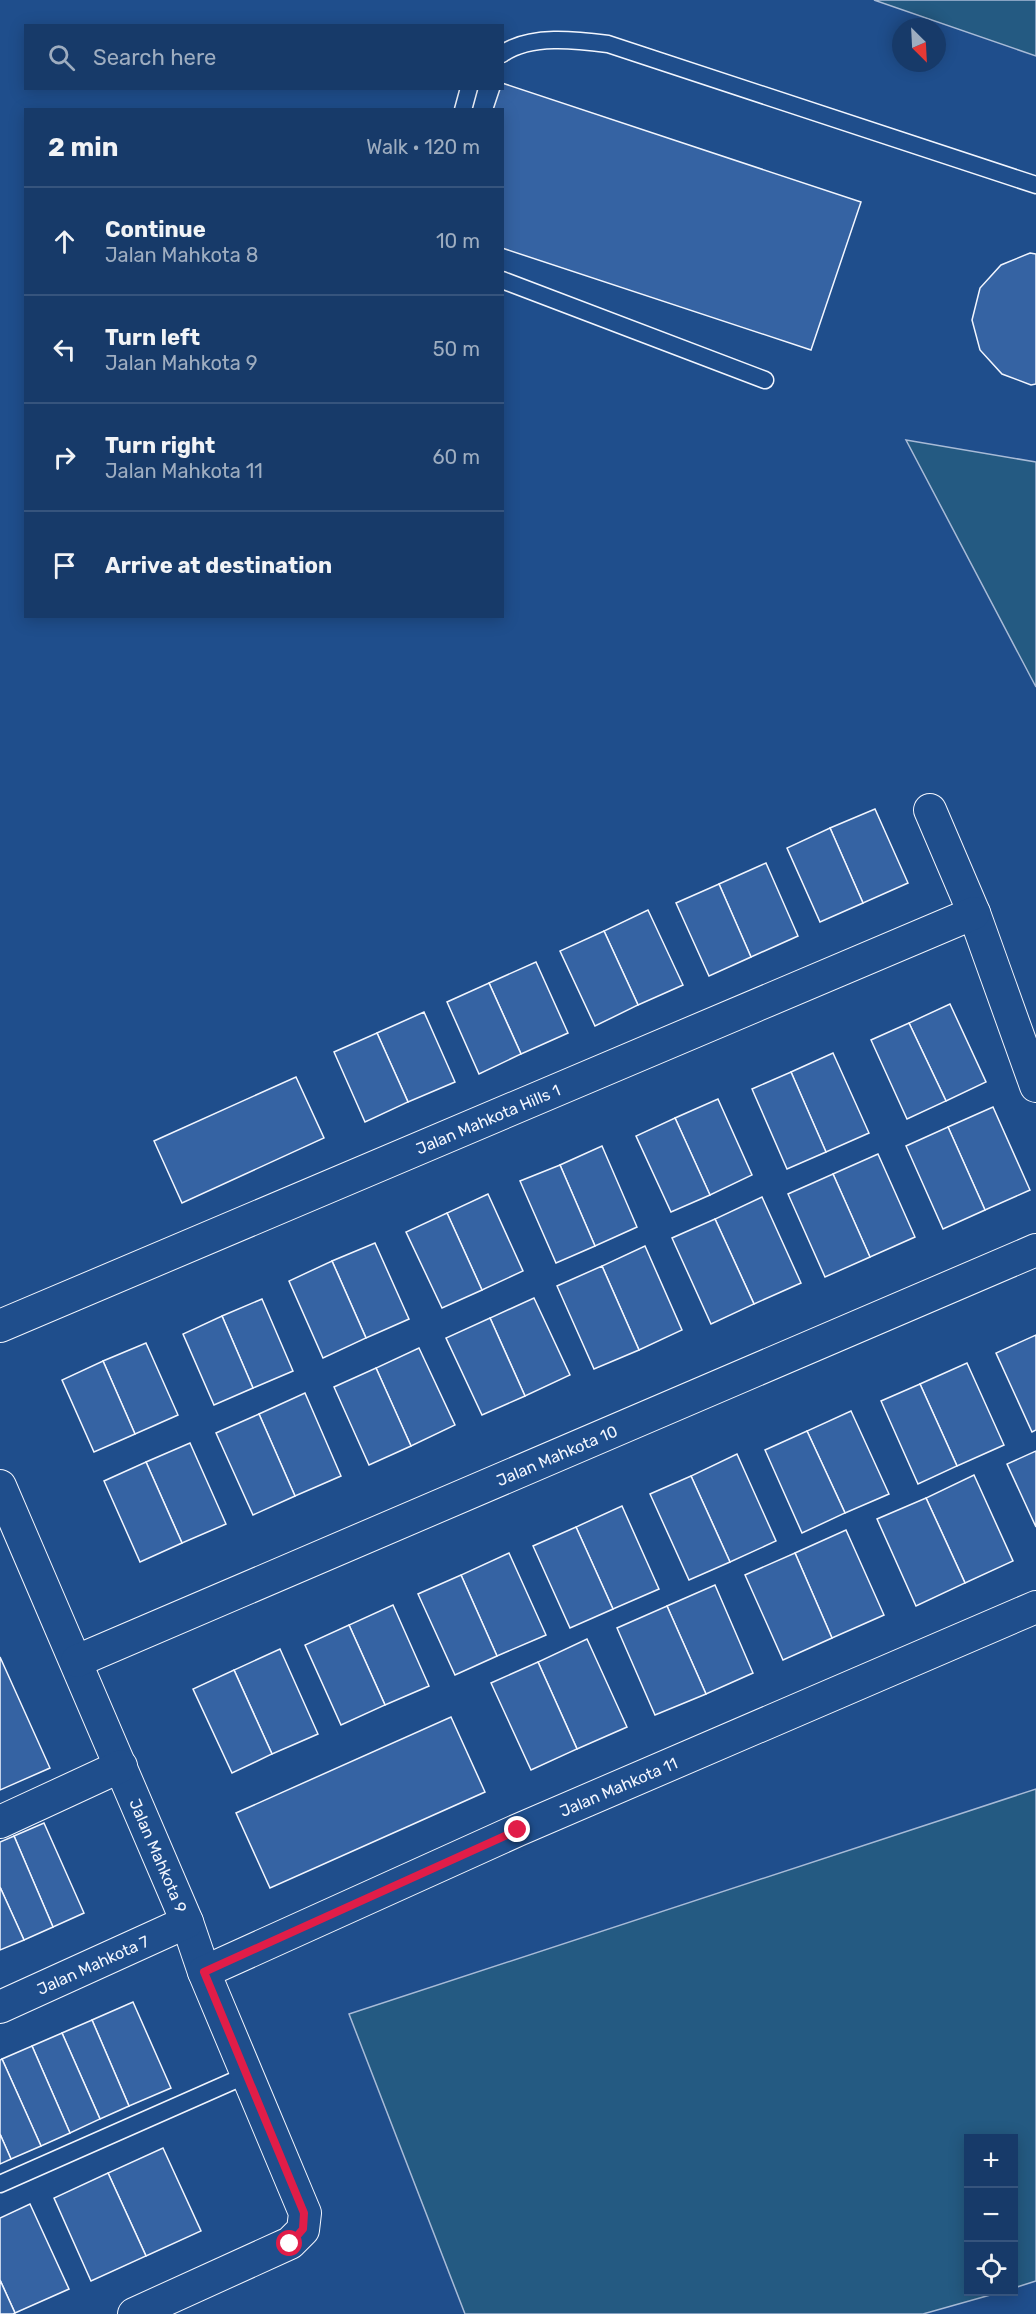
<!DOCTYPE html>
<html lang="en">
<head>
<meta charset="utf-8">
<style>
  body { margin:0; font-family:Rubik,sans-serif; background:#244571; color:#f1f3f6 }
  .controls { position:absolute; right:18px; bottom:18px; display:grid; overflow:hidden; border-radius:0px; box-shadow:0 3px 15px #0003 }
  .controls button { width:54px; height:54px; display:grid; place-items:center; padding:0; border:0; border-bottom:2px solid #36547d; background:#173a69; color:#f1f3f6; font:30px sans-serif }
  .compass { position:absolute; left:892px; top:18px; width:54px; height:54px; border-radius:50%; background:#173a69; box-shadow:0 3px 15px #0003; rotate:156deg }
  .stop { position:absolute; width:18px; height:18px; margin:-14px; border:4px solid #e11d48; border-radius:50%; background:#fff }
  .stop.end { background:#e11d48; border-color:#fff; box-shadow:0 2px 6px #0008 }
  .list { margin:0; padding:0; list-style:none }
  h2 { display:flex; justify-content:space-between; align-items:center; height:78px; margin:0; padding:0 24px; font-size:26px }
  h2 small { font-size:20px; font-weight:400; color:#9eadc0 }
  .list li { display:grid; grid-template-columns:39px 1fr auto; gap:18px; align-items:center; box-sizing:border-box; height:108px; padding:0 24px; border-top:2px solid #36547d }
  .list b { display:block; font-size:22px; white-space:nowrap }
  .list p { margin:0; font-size:20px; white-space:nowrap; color:#9eadc0 }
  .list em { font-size:20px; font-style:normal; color:#9eadc0 }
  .icon { flex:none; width:33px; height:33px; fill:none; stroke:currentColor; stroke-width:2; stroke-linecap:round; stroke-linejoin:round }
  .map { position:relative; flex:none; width:1036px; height:2314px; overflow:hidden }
  .search { position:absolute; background:#173a69; box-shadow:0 3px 15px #0003; left:24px; top:24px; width:480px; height:66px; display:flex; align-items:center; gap:15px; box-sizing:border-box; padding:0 21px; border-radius:0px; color:#9eadc0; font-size:22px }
  .panel { position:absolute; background:#173a69; box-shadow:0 3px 15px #0003; left:24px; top:108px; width:480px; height:510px; border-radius:0px }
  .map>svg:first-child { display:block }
  .green { fill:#245a82; stroke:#a8bbd7; stroke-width:1.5 }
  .building { fill:#3563a3; stroke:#f2f6ff; stroke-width:1.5 }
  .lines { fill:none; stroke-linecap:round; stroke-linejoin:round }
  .service-casing { stroke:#f2f6ff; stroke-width:19 }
  .minor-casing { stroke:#f2f6ff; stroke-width:34 }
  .service { stroke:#1f4e8c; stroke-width:16 }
  .minor { stroke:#1f4e8c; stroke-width:32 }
  .route { stroke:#e11d48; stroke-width:8 }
  .labels { text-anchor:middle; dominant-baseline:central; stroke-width:4.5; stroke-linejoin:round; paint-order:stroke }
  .street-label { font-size:16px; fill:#f2f6ff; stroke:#1f4e8c }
</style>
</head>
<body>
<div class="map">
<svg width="1036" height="2314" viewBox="0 0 1036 2314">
  <rect width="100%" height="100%" fill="#1f4e8c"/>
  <g class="green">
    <path d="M874,0H1036V56Z"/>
    <path d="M906,440L1036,462V687Z"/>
    <path d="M1036,1789V2281L1014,2288V2138H968V2292H1001L923,2314H465L349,2014Z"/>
  </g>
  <g class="building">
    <path d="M502,83L861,202L811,350L502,248V110H493Z"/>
    <path d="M1030,253L1036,254V384L1031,385L1002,374L980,350L972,320L980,288L1001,265Z"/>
    <path d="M875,809L908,883L863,903L830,828Z"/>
    <path d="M830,828L863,903L820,922L787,848Z"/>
    <path d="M766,863L798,936L751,957L719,884Z"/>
    <path d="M719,884L751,957L709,976L676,903Z"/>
    <path d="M648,910L683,985L638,1005L604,931Z"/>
    <path d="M604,931L638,1005L595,1026L560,951Z"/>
    <path d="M536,962L568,1033L521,1054L489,983Z"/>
    <path d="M489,983L521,1054L479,1074L447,1002Z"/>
    <path d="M950,1004L986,1082L946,1101L909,1023Z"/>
    <path d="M424,1012L455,1082L408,1102L377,1033Z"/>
    <path d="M909,1023L946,1101L907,1119L871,1040Z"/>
    <path d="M377,1033L408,1102L365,1122L334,1052Z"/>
    <path d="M833,1053L869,1133L826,1152L791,1072Z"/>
    <path d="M791,1072L826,1152L787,1169L752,1089Z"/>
    <path d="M296,1077L324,1138L182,1203L154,1141Z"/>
    <path d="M718,1099L752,1175L710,1195L675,1118Z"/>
    <path d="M993,1107L1030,1190L985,1210L948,1127Z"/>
    <path d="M675,1118L710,1195L671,1212L636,1136Z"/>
    <path d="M948,1127L985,1210L943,1229L906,1146Z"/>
    <path d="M602,1146L637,1227L595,1246L560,1165Z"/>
    <path d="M878,1154L915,1237L870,1257L833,1174Z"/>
    <path d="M560,1165L595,1246L556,1263L520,1181Z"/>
    <path d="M833,1174L870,1257L825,1277L788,1194Z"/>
    <path d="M488,1194L523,1271L482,1290L447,1213Z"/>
    <path d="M762,1197L801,1283L754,1304L715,1219Z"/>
    <path d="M447,1213L482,1290L442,1308L406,1232Z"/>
    <path d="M715,1219L754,1304L711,1324L672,1238Z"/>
    <path d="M375,1243L409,1319L366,1338L332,1261Z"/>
    <path d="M645,1246L682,1330L639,1350L602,1266Z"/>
    <path d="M332,1261L366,1338L323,1358L289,1281Z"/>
    <path d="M602,1266L639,1350L594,1369L557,1286Z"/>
    <path d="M534,1298L570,1375L525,1396L490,1318Z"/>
    <path d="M262,1299L293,1371L253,1388L222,1316Z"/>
    <path d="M222,1316L253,1388L214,1405L183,1334Z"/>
    <path d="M490,1318L525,1396L482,1415L446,1338Z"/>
    <path d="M1036,1335V1430L1032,1432L996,1353Z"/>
    <path d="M146,1343L178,1415L135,1434L103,1361Z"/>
    <path d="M419,1348L455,1425L411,1446L376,1368Z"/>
    <path d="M103,1361L135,1434L94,1452L62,1380Z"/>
    <path d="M967,1363L1004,1445L957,1466L920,1384Z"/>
    <path d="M376,1368L411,1446L369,1465L334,1387Z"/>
    <path d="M920,1384L957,1466L918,1484L881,1401Z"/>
    <path d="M305,1393L341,1476L295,1496L259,1414Z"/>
    <path d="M851,1411L889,1494L845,1513L807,1431Z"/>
    <path d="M259,1414L295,1496L253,1515L216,1433Z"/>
    <path d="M807,1431L845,1513L802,1533L765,1450Z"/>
    <path d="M190,1443L226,1524L182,1543L146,1462Z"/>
    <path d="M1036,1451V1527L1007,1464Z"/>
    <path d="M737,1454L776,1541L730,1562L691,1476Z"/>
    <path d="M146,1462L182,1543L140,1562L104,1481Z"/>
    <path d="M974,1475L1013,1561L965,1583L926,1498Z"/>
    <path d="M691,1476L730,1562L689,1580L650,1494Z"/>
    <path d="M926,1498L965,1583L916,1606L877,1519Z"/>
    <path d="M622,1506L659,1589L613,1609L576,1527Z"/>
    <path d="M576,1527L613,1609L570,1628L533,1546Z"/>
    <path d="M846,1530L884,1615L832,1638L795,1553Z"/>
    <path d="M509,1553L546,1635L497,1656L461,1575Z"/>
    <path d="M795,1553L832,1638L783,1660L745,1575Z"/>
    <path d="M461,1575L497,1656L455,1675L418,1594Z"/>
    <path d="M715,1585L753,1673L706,1694L667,1606Z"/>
    <path d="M393,1605L429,1686L385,1705L349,1625Z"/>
    <path d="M667,1606L706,1694L655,1715L617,1628Z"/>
    <path d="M349,1625L385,1705L341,1725L305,1645Z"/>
    <path d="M587,1639L627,1727L577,1749L538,1662Z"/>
    <path d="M280,1649L318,1734L272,1754L234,1670Z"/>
    <path d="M0,1657L50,1768L0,1790Z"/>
    <path d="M538,1662L577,1749L531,1770L491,1683Z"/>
    <path d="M234,1670L272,1754L232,1773L193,1689Z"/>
    <path d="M451,1717L485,1792L270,1888L236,1813Z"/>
    <path d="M44,1823L84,1913L53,1927L14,1836Z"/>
    <path d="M14,1836L53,1927L24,1940L0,1887V1842Z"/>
    <path d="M0,1887L24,1940L0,1950Z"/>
    <path d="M133,2002L171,2088L129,2106L92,2020Z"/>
    <path d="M92,2020L129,2106L100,2119L62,2033Z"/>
    <path d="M62,2033L100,2119L70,2133L32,2046Z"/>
    <path d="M32,2046L70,2133L41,2146L2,2059Z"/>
    <path d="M2,2059L41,2146L11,2159L0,2134V2060Z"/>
    <path d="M0,2134L11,2159L0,2164Z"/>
    <path d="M163,2148L201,2231L146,2256L108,2173Z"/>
    <path d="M108,2173L146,2256L91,2281L54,2198Z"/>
    <path d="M30,2204L69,2289L15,2313L0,2280V2218Z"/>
    <path d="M0,2280L15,2313L13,2314H0Z"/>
  </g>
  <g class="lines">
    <defs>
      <g id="service">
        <path d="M502,54C530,34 577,40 608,44L1036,185"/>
        <path d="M463,110L469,88"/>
        <path d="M502,280L765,380"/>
        <path d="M0,2184L249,2074"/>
      </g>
      <g id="minor">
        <path d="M930,810L974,913L1036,1086"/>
        <path id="s1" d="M0,1326L974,913"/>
        <path id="s2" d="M0,1486L187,1922L204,1972L305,2213L303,2230L290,2243L134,2314"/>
        <path id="s3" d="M77,1661L1036,1250"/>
        <path d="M0,1822L121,1766"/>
        <path id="s4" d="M204,1972L518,1830L1036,1607"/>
        <path id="s5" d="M0,2007L187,1922"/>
      </g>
    </defs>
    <use href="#service" class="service-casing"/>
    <use href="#minor" class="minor-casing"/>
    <use href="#service" class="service"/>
    <use href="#minor" class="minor"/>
  </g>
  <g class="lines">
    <path class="route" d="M290,2244L303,2229L304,2213L204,1972L518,1830"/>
  </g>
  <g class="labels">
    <g class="street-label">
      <text stroke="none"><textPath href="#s1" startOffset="530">Jalan Mahkota Hills 1</textPath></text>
      <text stroke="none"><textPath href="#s3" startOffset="522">Jalan Mahkota 10</textPath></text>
      <text stroke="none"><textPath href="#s4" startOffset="454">Jalan Mahkota 11</textPath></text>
      <text stroke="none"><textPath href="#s2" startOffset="402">Jalan Mahkota 9</textPath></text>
      <text stroke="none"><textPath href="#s5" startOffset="102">Jalan Mahkota 7</textPath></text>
    </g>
  </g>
</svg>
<div class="controls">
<button>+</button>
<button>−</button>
<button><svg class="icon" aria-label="locate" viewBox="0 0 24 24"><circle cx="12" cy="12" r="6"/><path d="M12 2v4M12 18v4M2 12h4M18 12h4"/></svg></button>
</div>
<svg class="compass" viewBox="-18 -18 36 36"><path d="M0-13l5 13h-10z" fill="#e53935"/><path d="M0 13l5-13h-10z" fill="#9eadc0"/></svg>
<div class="stop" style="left:290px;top:2244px"></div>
<div class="stop end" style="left:518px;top:1830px"></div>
<div class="search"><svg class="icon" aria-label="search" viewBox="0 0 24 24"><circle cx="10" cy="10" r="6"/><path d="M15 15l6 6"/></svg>Search here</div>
<section class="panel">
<h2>2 min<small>Walk · 120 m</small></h2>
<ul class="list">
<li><svg class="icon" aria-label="ahead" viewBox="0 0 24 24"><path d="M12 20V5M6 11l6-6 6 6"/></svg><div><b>Continue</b><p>Jalan Mahkota 8</p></div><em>10 m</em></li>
<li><svg class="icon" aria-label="left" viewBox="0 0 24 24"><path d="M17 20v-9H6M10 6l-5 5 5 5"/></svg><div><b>Turn left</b><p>Jalan Mahkota 9</p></div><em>50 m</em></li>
<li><svg class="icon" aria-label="right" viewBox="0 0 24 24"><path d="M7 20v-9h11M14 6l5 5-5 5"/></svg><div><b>Turn right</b><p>Jalan Mahkota 11</p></div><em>60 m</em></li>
<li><svg class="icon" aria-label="arrive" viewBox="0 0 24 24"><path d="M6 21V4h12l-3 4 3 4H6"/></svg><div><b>Arrive at destination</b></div></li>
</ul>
</section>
</div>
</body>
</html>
